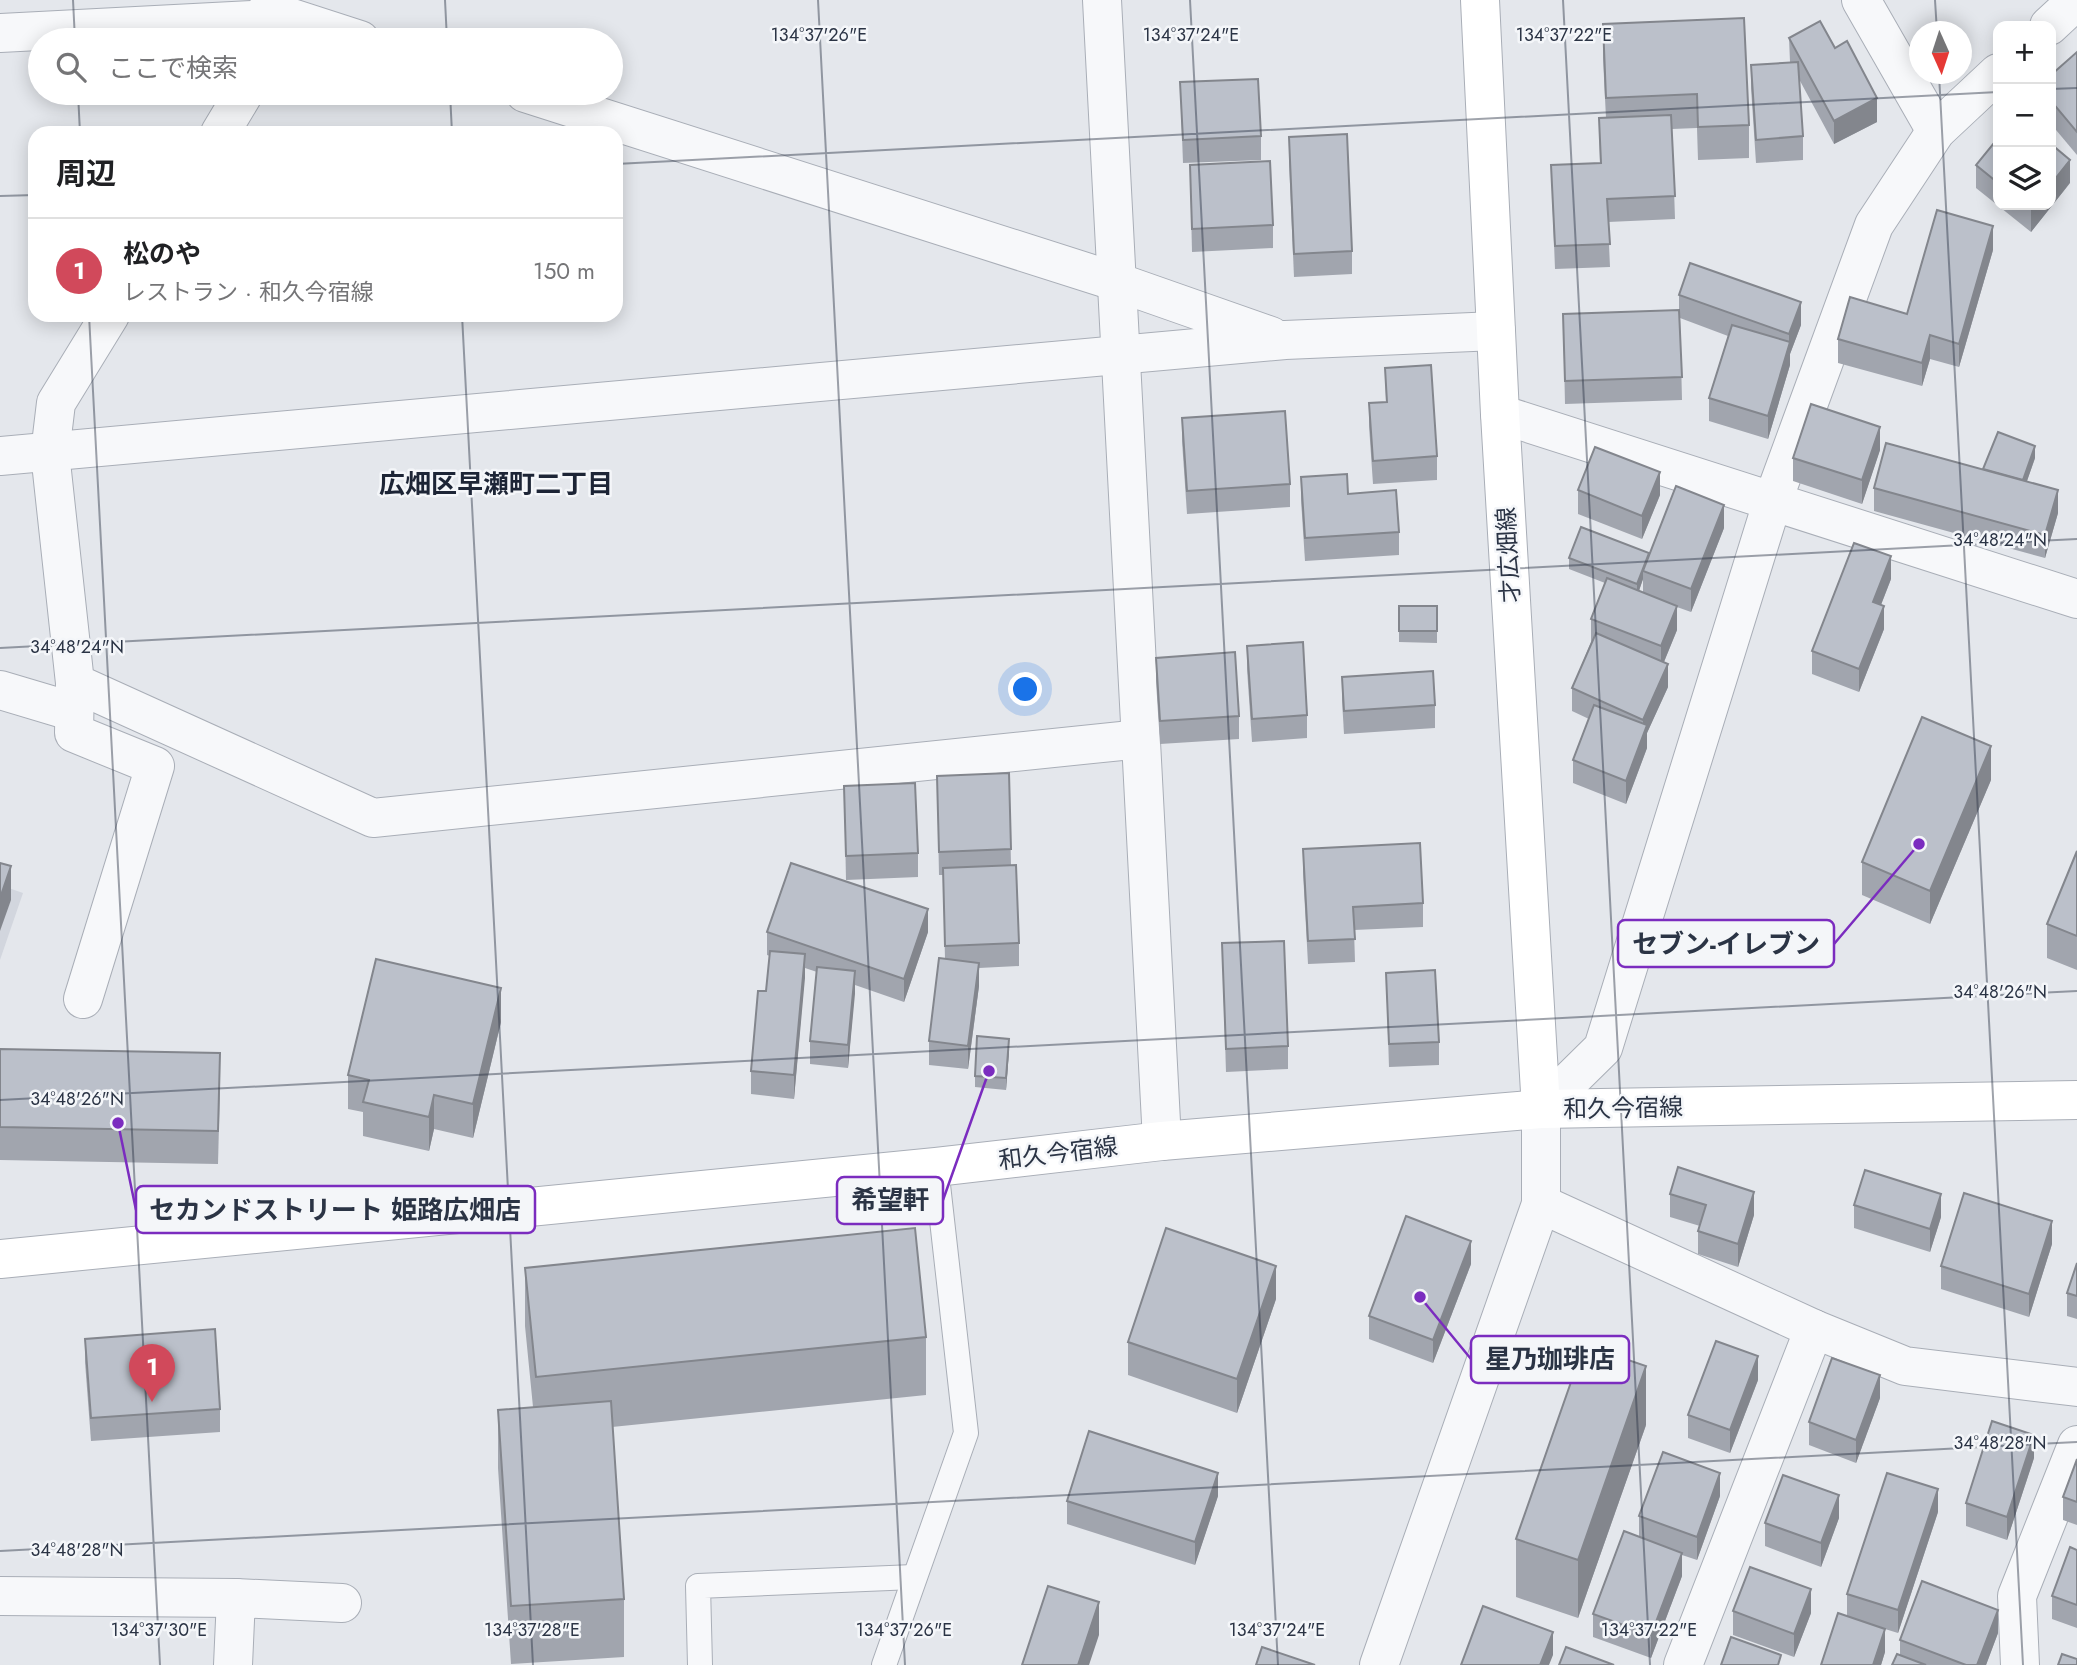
<!DOCTYPE html>
<html lang="ja">
<head>
<meta charset="utf-8">
<style>
  body { margin:0; font-family:Jost,"Noto Sans JP",sans-serif; background:#f6f6f6; color:#202124 }
  .controls { position:absolute; right:21px; top:21px; display:grid; overflow:hidden; border-radius:14px; box-shadow:0 4px 18px #0003 }
  .controls button { width:63px; height:63px; display:grid; place-items:center; padding:0; border:0; border-bottom:2px solid #e0e0e0; background:#fff; color:#202124; font:35px sans-serif }
  .compass { position:absolute; left:1909px; top:21px; width:63px; height:63px; border-radius:50%; background:#fff; box-shadow:0 4px 18px #0003; rotate:177deg }
  .you { position:absolute; left:1026px; top:690px; width:24px; height:24px; margin:-18px; border:5px solid #fff; border-radius:50%; background:#1a73e8; box-shadow:0 0 0 10px #1a73e833 }
  .badge { display:grid; place-items:center; width:46px; height:46px; border-radius:50%; background:#d1495b; color:#fff; font-size:23px; font-weight:700 }
  .pin { position:absolute; translate:-50% -58px; filter:drop-shadow(0 2px 4px #0008) }
  .pin::after { content:''; position:absolute; top:37px; width:24px; height:21px; background:inherit; clip-path:polygon(0 0,100% 0,50% 100%) }
  .list { margin:0; padding:0; list-style:none }
  h2 { display:flex; justify-content:space-between; align-items:center; height:91px; margin:0; padding:0 28px; font-size:30px }
  h2 small { font-size:23px; font-weight:400; color:#757577 }
  .list li { display:grid; grid-template-columns:46px 1fr auto; gap:21px; align-items:center; box-sizing:border-box; height:105px; padding:0 28px; border-top:2px solid #e0e0e0 }
  .list b { display:block; font-size:26px; white-space:nowrap }
  .list p { margin:0; font-size:23px; white-space:nowrap; color:#757577 }
  .list em { font-size:23px; font-style:normal; color:#757577 }
  .icon { flex:none; width:38px; height:38px; fill:none; stroke:currentColor; stroke-width:2; stroke-linecap:round; stroke-linejoin:round }
  .map { position:relative; flex:none; width:2077px; height:1665px; overflow:hidden }
  .search { position:absolute; background:#fff; box-shadow:0 4px 18px #0003; left:28px; top:28px; width:595px; height:77px; display:flex; align-items:center; gap:18px; box-sizing:border-box; padding:0 24px; border-radius:38px; color:#757577; font-size:26px }
  .panel { position:absolute; background:#fff; box-shadow:0 4px 18px #0003; left:28px; top:126px; width:595px; height:196px; border-radius:21px }
  .map>svg:first-child { display:block }
  .built { fill:#d2d6de }
  .lines { fill:none; stroke-linecap:round; stroke-linejoin:round }
  .service-casing { stroke:#a9aeb7; stroke-width:26 }
  .minor-casing { stroke:#a9aeb7; stroke-width:40 }
  .secondary-casing { stroke:#a9aeb7; stroke-width:40 }
  .service { stroke:#f7f8fa; stroke-width:24 }
  .minor { stroke:#f7f8fa; stroke-width:38 }
  .secondary { stroke:#fff; stroke-width:38 }
  .wall { fill:#a1a5ae; fill-rule:evenodd }
  .shaded-wall { fill:#83868d }
  .building { fill:#bbc0ca; stroke:#83868d; stroke-width:2 }
  .ticks { fill:none; stroke:#2b3445; stroke-width:2; stroke-opacity:0.45 }
  .labels { text-anchor:middle; dominant-baseline:central; stroke-width:5; stroke-linejoin:round; paint-order:stroke }
  .street-label { font-size:24px; fill:#2b3445; stroke:#f4f6f9 }
  .neighbourhood-label { font-size:26px; font-weight:bold; fill:#1d2536; stroke:#f4f6f9 }
  .ticks-label { font-size:18px; text-anchor:middle; fill:#2b3445; stroke:#f4f6f9; stroke-width:5; stroke-linejoin:round; paint-order:stroke }
  .leader { fill:none; stroke:#7b2cbf; stroke-width:2.5 }
  .callout-dot { fill:#7b2cbf; stroke:#f4f6f9; stroke-width:2.5 }
  .callout { fill:#f4f6f9; stroke:#7b2cbf; stroke-width:2.5 }
  .callout-label { font-size:26px; text-anchor:middle; font-weight:bold; fill:#2b3445 }
</style>
</head>
<body>
<div class="map">
<svg width="2077" height="1665" viewBox="0 0 2077 1665">
  <rect width="100%" height="100%" fill="#e4e7ec"/>
  <path class="built" d="M0,885L23,893L0,960Z"/>
  <g class="lines">
    <defs>
      <g id="service">
        <path d="M700,1665L698,1586L914,1577"/>
        <path d="M884,1665L966,1433L936,1167"/>
      </g>
      <g id="minor">
        <path d="M1102,0L1162,1141"/>
        <path d="M1861,0L1936,131"/>
        <path d="M267,10L360,40"/>
        <path d="M2049,26L2077,0"/>
        <path d="M0,33L290,18"/>
        <path d="M525,93L1117,282L1271,336"/>
        <path d="M220,133L244,93"/>
        <path d="M110,315L56,403L50,453L75,683L373,818L1141,739"/>
        <path d="M1500,414L2077,599"/>
        <path d="M0,456L1285,340L1496,331"/>
        <path d="M75,683L74,733L155,766L83,999"/>
        <path d="M0,690L74,712"/>
        <path d="M1541,1204L1814,1329L1905,1366L2077,1387"/>
        <path d="M0,1596L236,1598L342,1603"/>
        <path d="M233,1665L236,1598"/>
        <path d="M1379,1665L1541,1204V1109L1603,1048L1772,503L1874,225L1936,131L1998,73"/>
        <path d="M1683,1665L1814,1329"/>
        <path d="M2020,1665L2017,1596L2077,1445"/>
      </g>
      <g id="secondary">
        <path d="M1480,0L1500,414L1541,1109"/>
        <path d="M0,1259L936,1167L1162,1141L1541,1109L2077,1100"/>
      </g>
    </defs>
    <use href="#service" class="service-casing"/>
    <use href="#minor" class="minor-casing"/>
    <use href="#secondary" class="secondary-casing"/>
    <use href="#service" class="service"/>
    <use href="#minor" class="minor"/>
    <use href="#secondary" class="secondary"/>
  </g>
  <g class="wall">
    <path d="M1603,24L1749,125V158L1698,160L1697,128L1672,129L1675,219L1608,222L1610,267L1555,269L1551,165L1600,163L1599,118H1606L1603,58Z"/>
    <path d="M1789,38L1877,122L1834,144L1799,79L1803,136V160L1756,163L1751,88V65L1790,62Z"/>
    <path d="M2077,52V155L2051,124V75Z"/>
    <path d="M1180,82L1261,136V160L1183,163Z"/>
    <path d="M1289,137L1352,251V274L1294,277L1289,161Z"/>
    <path d="M1998,138V205H2051L2070,183L2031,232L1976,188V165Z"/>
    <path d="M1190,165L1273,225V248L1192,252Z"/>
    <path d="M1993,250L1959,367L1930,359L1922,386L1838,363V339L1907,314Z"/>
    <path d="M1679,295L1801,325L1790,354V365L1768,439L1709,421V398L1728,336L1680,318L1682,400L1565,404L1563,314L1679,310Z"/>
    <path d="M1385,368L1437,456V480L1373,484L1369,426V403L1386,402Z"/>
    <path d="M1182,418L1290,484V507L1187,514L1182,441Z"/>
    <path d="M1880,450L1862,504L1793,481V458Z"/>
    <path d="M2035,458L2027,481L2058,513L2045,558L1874,511V488L1983,469Z"/>
    <path d="M1301,477L1348,494L1399,532V555L1305,561L1301,500Z"/>
    <path d="M1578,490L1660,495L1642,539L1578,514Z"/>
    <path d="M1724,528L1691,612L1677,607V630L1664,662L1668,687L1647,733V748L1626,804L1573,783V760L1589,719L1572,711V688L1591,642V619L1605,583L1569,569V558L1649,557ZM1643,579V593L1639,591Z"/>
    <path d="M1891,579L1881,605L1884,629L1859,692L1812,674V651Z"/>
    <path d="M1399,606H1437V643L1399,642Z"/>
    <path d="M1247,646L1307,715V738L1252,742L1247,669Z"/>
    <path d="M1156,658L1239,716V739L1160,744L1156,681Z"/>
    <path d="M1342,677L1435,705V728L1344,734L1342,700Z"/>
    <path d="M1009,773L1011,865L1019,943V966L979,968V986L968,1069L929,1065V1041L945,959L943,875H939L937,776Z"/>
    <path d="M1991,780L1930,924L1862,895V862Z"/>
    <path d="M844,786L918,853V877L846,880Z"/>
    <path d="M1303,849L1423,903V927L1354,930L1355,962L1308,964L1303,872Z"/>
    <path d="M2077,851V970L2047,958V924Z"/>
    <path d="M767,932H928L904,1002L855,985L848,1068L810,1064V1041L817,972L805,968L794,1099L751,1094V1071L766,991L770,956L767,955Z"/>
    <path d="M1222,943L1288,1046V1069L1226,1072Z"/>
    <path d="M1386,973L1439,1042V1065L1389,1067Z"/>
    <path d="M501,1022L473,1138L434,1129L429,1151L363,1136V1112L348,1109V1075Z"/>
    <path d="M0,1049L220,1086L218,1164L0,1160Z"/>
    <path d="M1009,1051L1006,1090L975,1087V1076Z"/>
    <path d="M1670,1194L1754,1215L1738,1267L1698,1254V1231L1700,1226L1670,1217Z"/>
    <path d="M1854,1205L1941,1217L1930,1252L1854,1228Z"/>
    <path d="M2052,1244L2029,1317L1941,1289V1266Z"/>
    <path d="M2077,1263V1319L2067,1316V1293Z"/>
    <path d="M1471,1264L1433,1363L1369,1339V1316Z"/>
    <path d="M525,1268L926,1337V1395L612,1427L624,1599V1657L511,1664L498,1468V1410L533,1407L525,1326Z"/>
    <path d="M1276,1299L1237,1413L1128,1375V1342Z"/>
    <path d="M85,1339L220,1409V1432L91,1441L85,1362Z"/>
    <path d="M1758,1380L1730,1453L1688,1438V1415Z"/>
    <path d="M1880,1398L1856,1463L1809,1445V1422Z"/>
    <path d="M1646,1425L1578,1618L1516,1597V1539Z"/>
    <path d="M2034,1458L2007,1540L1966,1526V1503Z"/>
    <path d="M2077,1459V1525L2063,1520V1497Z"/>
    <path d="M1218,1496L1195,1565L1067,1524V1501Z"/>
    <path d="M1720,1496L1697,1560L1682,1555V1576L1651,1658L1593,1637V1614L1639,1537V1516Z"/>
    <path d="M1938,1512L1898,1633L1885,1629V1652L1881,1665H1821L1847,1616V1594Z"/>
    <path d="M1839,1518L1821,1567L1765,1546V1523Z"/>
    <path d="M2077,1550V1628L2052,1619V1596Z"/>
    <path d="M1733,1611L1811,1613L1794,1657L1733,1635Z"/>
    <path d="M1998,1633L1986,1665H1892L1900,1655V1640Z"/>
  </g>
  <g class="shaded-wall">
    <path d="M1877,98V122L1834,144V121Z"/>
    <path d="M2070,160V183L2031,232V209L2034,205H2051V184Z"/>
    <path d="M1993,226V250L1959,367V344Z"/>
    <path d="M1801,302V325L1790,354V365L1768,439V416L1789,346V334Z"/>
    <path d="M1930,335V359L1922,386V363Z"/>
    <path d="M1880,427V450L1862,504V480Z"/>
    <path d="M2035,446V458L2021,498V486Z"/>
    <path d="M1660,472V495L1642,539V516Z"/>
    <path d="M2058,490V513L2045,558V535Z"/>
    <path d="M1724,505V528L1691,612V589Z"/>
    <path d="M1649,553V565L1643,571V579L1637,596V584Z"/>
    <path d="M1891,556V579L1873,625V602Z"/>
    <path d="M1677,606V630L1661,669V646Z"/>
    <path d="M1884,606V629L1859,692V669Z"/>
    <path d="M1668,664V687L1647,733V748L1626,804V781L1643,736V720Z"/>
    <path d="M1991,746V780L1930,924V891Z"/>
    <path d="M11,866V900L0,931V898Z"/>
    <path d="M928,909V932L904,1002V979Z"/>
    <path d="M805,954V978L794,1099V1075Z"/>
    <path d="M979,963V986L968,1069V1046Z"/>
    <path d="M855,971V994L848,1068V1045Z"/>
    <path d="M501,988V1022L473,1138V1104Z"/>
    <path d="M1009,1039V1051L1006,1090V1078Z"/>
    <path d="M434,1095V1129L429,1151V1117Z"/>
    <path d="M1754,1192V1215L1738,1267V1244Z"/>
    <path d="M1941,1194V1217L1930,1252V1229Z"/>
    <path d="M2052,1221V1244L2029,1317V1294Z"/>
    <path d="M1471,1241V1264L1433,1363V1340Z"/>
    <path d="M1276,1266V1299L1237,1413V1379Z"/>
    <path d="M1758,1356V1380L1730,1453V1430Z"/>
    <path d="M1646,1366V1425L1578,1618V1560Z"/>
    <path d="M1880,1375V1398L1856,1463V1440Z"/>
    <path d="M2034,1435V1458L2007,1540V1517Z"/>
    <path d="M1218,1473V1496L1195,1565V1542Z"/>
    <path d="M1720,1473V1496L1697,1560V1537Z"/>
    <path d="M1938,1489V1512L1898,1633V1610Z"/>
    <path d="M1839,1495V1518L1821,1567V1543Z"/>
    <path d="M1682,1553V1576L1651,1658V1635Z"/>
    <path d="M1811,1589V1613L1794,1657V1634Z"/>
    <path d="M1099,1602V1635L1089,1665H1078Z"/>
    <path d="M1998,1610V1633L1986,1665H1977Z"/>
    <path d="M1885,1629V1652L1881,1665H1873Z"/>
    <path d="M1553,1632V1655L1549,1665H1540Z"/>
  </g>
  <g class="building">
    <path d="M1744,18L1749,125L1698,127L1697,94L1606,98L1603,24Z"/>
    <path d="M1820,21L1835,48L1847,41L1877,98L1834,121L1789,38Z"/>
    <path d="M2077,52V132L2051,101V75Z"/>
    <path d="M1798,62L1803,136L1756,140L1751,65Z"/>
    <path d="M1258,79L1261,136L1183,140L1180,82Z"/>
    <path d="M1671,115L1675,196L1607,199L1610,244L1555,246L1551,165L1601,163L1599,118Z"/>
    <path d="M1347,134L1352,251L1294,254L1289,137Z"/>
    <path d="M1998,138V183L1976,165Z"/>
    <path d="M2051,144L2070,160L2051,184Z"/>
    <path d="M1270,161L1273,225L1192,229L1190,165Z"/>
    <path d="M2025,205H2034L2031,209Z"/>
    <path d="M1937,210L1993,226L1959,344L1930,335L1922,363L1838,339L1850,297L1907,314Z"/>
    <path d="M1690,263L1801,302L1789,334L1679,295Z"/>
    <path d="M1679,310L1682,377L1565,381L1563,314Z"/>
    <path d="M1732,325L1790,342L1768,416L1709,398Z"/>
    <path d="M1431,365L1437,456L1373,461L1369,403L1387,402L1385,368Z"/>
    <path d="M1811,404L1880,427L1862,480L1793,458Z"/>
    <path d="M1285,411L1290,484L1187,491L1182,418Z"/>
    <path d="M1998,432L2035,446L2023,480L1983,469Z"/>
    <path d="M1886,443L2058,490L2045,535L1874,488Z"/>
    <path d="M1595,447L1660,472L1642,516L1578,490Z"/>
    <path d="M1347,474L1348,494L1396,490L1399,532L1305,538L1301,477Z"/>
    <path d="M1676,486L1724,505L1691,589L1643,571Z"/>
    <path d="M1581,527L1649,553L1637,584L1569,558Z"/>
    <path d="M1854,543L1891,556L1873,602L1884,606L1859,669L1812,651Z"/>
    <path d="M1607,578L1677,606L1661,646L1591,619Z"/>
    <rect x="1399" y="606" width="38" height="25"/>
    <path d="M1596,633L1668,664L1643,720L1572,688Z"/>
    <path d="M1303,642L1307,715L1252,719L1247,646Z"/>
    <path d="M1235,652L1239,716L1160,721L1156,658Z"/>
    <path d="M1433,671L1435,705L1344,711L1342,677Z"/>
    <path d="M1594,705L1647,725L1626,781L1573,760Z"/>
    <path d="M1922,717L1991,746L1930,891L1862,862Z"/>
    <path d="M1009,773L1011,849L939,852L937,776Z"/>
    <path d="M915,783L918,853L846,856L844,786Z"/>
    <path d="M1420,843L1423,903L1353,907L1355,939L1308,941L1303,849Z"/>
    <path d="M2077,851V936L2047,924Z"/>
    <path d="M0,863L11,866L0,898Z"/>
    <path d="M791,863L928,909L904,979L767,932Z"/>
    <path d="M1016,865L1019,943L945,946L943,868Z"/>
    <path d="M1284,941L1288,1046L1226,1049L1222,943Z"/>
    <path d="M770,951L805,954L794,1075L751,1071L758,991H766Z"/>
    <path d="M939,958L979,963L968,1046L929,1041Z"/>
    <path d="M376,959L501,988L473,1104L434,1095L429,1117L363,1102L369,1080L348,1075Z"/>
    <path d="M817,967L855,971L848,1045L810,1041Z"/>
    <path d="M1435,970L1439,1042L1389,1044L1386,973Z"/>
    <path d="M977,1036L1009,1039L1006,1078L975,1076Z"/>
    <path d="M0,1049L220,1053L218,1131L0,1127Z"/>
    <path d="M1678,1167L1754,1192L1738,1244L1698,1231L1706,1205L1670,1194Z"/>
    <path d="M1865,1170L1941,1194L1930,1229L1854,1205Z"/>
    <path d="M1964,1193L2052,1221L2029,1294L1941,1266Z"/>
    <path d="M1406,1216L1471,1241L1433,1340L1369,1316Z"/>
    <path d="M915,1228L926,1337L536,1377L525,1268Z"/>
    <path d="M1166,1228L1276,1266L1237,1379L1128,1342Z"/>
    <path d="M2077,1263V1296L2067,1293Z"/>
    <path d="M215,1329L220,1409L91,1418L85,1339Z"/>
    <path d="M1716,1341L1758,1356L1730,1430L1688,1415Z"/>
    <path d="M1584,1345L1646,1366L1578,1560L1516,1539Z"/>
    <path d="M1832,1358L1880,1375L1856,1440L1809,1422Z"/>
    <path d="M611,1401L624,1599L511,1606L498,1410Z"/>
    <path d="M1992,1421L2034,1435L2007,1517L1966,1503Z"/>
    <path d="M1089,1431L1218,1473L1195,1542L1067,1501Z"/>
    <path d="M1663,1452L1720,1473L1697,1537L1639,1516Z"/>
    <path d="M2077,1459V1502L2063,1497Z"/>
    <path d="M1887,1473L1938,1489L1898,1610L1847,1594Z"/>
    <path d="M1783,1475L1839,1495L1821,1543L1765,1523Z"/>
    <path d="M1624,1531L1682,1553L1651,1635L1593,1614Z"/>
    <path d="M2070,1547L2077,1550V1605L2052,1596Z"/>
    <path d="M1750,1567L1811,1589L1794,1634L1733,1611Z"/>
    <path d="M1922,1581L1998,1610L1977,1665H1966L1900,1640Z"/>
    <path d="M1048,1586L1099,1602L1078,1665H1022Z"/>
    <path d="M1483,1606L1553,1632L1540,1665H1461Z"/>
    <path d="M1838,1613L1885,1629L1873,1665H1821Z"/>
    <path d="M1731,1637L1781,1655L1778,1665H1721Z"/>
    <path d="M1262,1647L1315,1665H1256Z"/>
    <path d="M1566,1647L1614,1665H1559Z"/>
    <path d="M1897,1654L1926,1665H1892Z"/>
    <path d="M2062,1654L2077,1659V1665H2058Z"/>
  </g>
  <path class="ticks" d="M73,0L75,40M445,0L447,40M818,0L905,1665M1190,0L1278,1665M1563,0L1650,1665M1935,0L1937,32M1939,74L2023,1665M2051,89L2077,88M78,93L80,133M450,93L452,133M616,164L1998,92M0,196L35,195M89,315L160,1665M462,315L533,1665M0,648L2077,539M0,1100L2077,991M0,1551L2077,1442"/>
  <g class="labels">
    <g class="street-label">
      <text transform="translate(1508 555) rotate(-93)">才広畑線</text>
      <text transform="translate(1623 1108) rotate(-1)">和久今宿線</text>
      <text transform="translate(1058 1153) rotate(-7)">和久今宿線</text>
    </g>
    <g class="neighbourhood-label">
      <text x="496" y="484">広畑区早瀬町二丁目</text>
    </g>
  </g>
  <g class="ticks-label">
    <text x="819" y="41">134°37'26"E</text>
    <text x="1191" y="41">134°37'24"E</text>
    <text x="1564" y="41">134°37'22"E</text>
    <text x="2000" y="546">34°48'24"N</text>
    <text x="77" y="653">34°48'24"N</text>
    <text x="2000" y="998">34°48'26"N</text>
    <text x="77" y="1105">34°48'26"N</text>
    <text x="2000" y="1449">34°48'28"N</text>
    <text x="77" y="1556">34°48'28"N</text>
    <text x="159" y="1636">134°37'30"E</text>
    <text x="532" y="1636">134°37'28"E</text>
    <text x="904" y="1636">134°37'26"E</text>
    <text x="1277" y="1636">134°37'24"E</text>
    <text x="1649" y="1636">134°37'22"E</text>
  </g>
  <path class="leader" d="M1919 844L1834 944M989 1071L943 1200M118 1123L136 1210M1420 1297L1471 1359"/>
  <g class="callout-dot">
    <circle cx="1919" cy="844" r="7"/>
    <circle cx="989" cy="1071" r="7"/>
    <circle cx="118" cy="1123" r="7"/>
    <circle cx="1420" cy="1297" r="7"/>
  </g>
  <g class="callout">
    <rect x="1618" y="920" width="216" height="47" rx="7"/>
    <rect x="837" y="1177" width="106" height="47" rx="7"/>
    <rect x="136" y="1186" width="399" height="47" rx="7"/>
    <rect x="1471" y="1336" width="158" height="47" rx="7"/>
  </g>
  <g class="callout-label">
    <text x="1726" y="953">セブン-イレブン</text>
    <text x="890" y="1209">希望軒</text>
    <text x="335" y="1219">セカンドストリート 姫路広畑店</text>
    <text x="1550" y="1368">星乃珈琲店</text>
  </g>
</svg>
<div class="controls">
<button>+</button>
<button>−</button>
<button><svg class="icon" aria-label="layers" viewBox="0 0 24 24"><path d="M12 4l9 5-9 5-9-5zM3 14l9 5 9-5"/></svg></button>
</div>
<svg class="compass" viewBox="-18 -18 36 36"><path d="M0-13l5 13h-10z" fill="#e53935"/><path d="M0 13l5-13h-10z" fill="#757577"/></svg>
<div class="you"></div>
<div class="pin badge" style="left:152px;top:1402px">1</div>
<div class="search"><svg class="icon" aria-label="search" viewBox="0 0 24 24"><circle cx="10" cy="10" r="6"/><path d="M15 15l6 6"/></svg>ここで検索</div>
<section class="panel">
<h2>周辺<small></small></h2>
<ul class="list">
<li><span class="badge">1</span><div><b>松のや</b><p>レストラン · 和久今宿線</p></div><em>150 m</em></li>
</ul>
</section>
</div>
</body>
</html>
